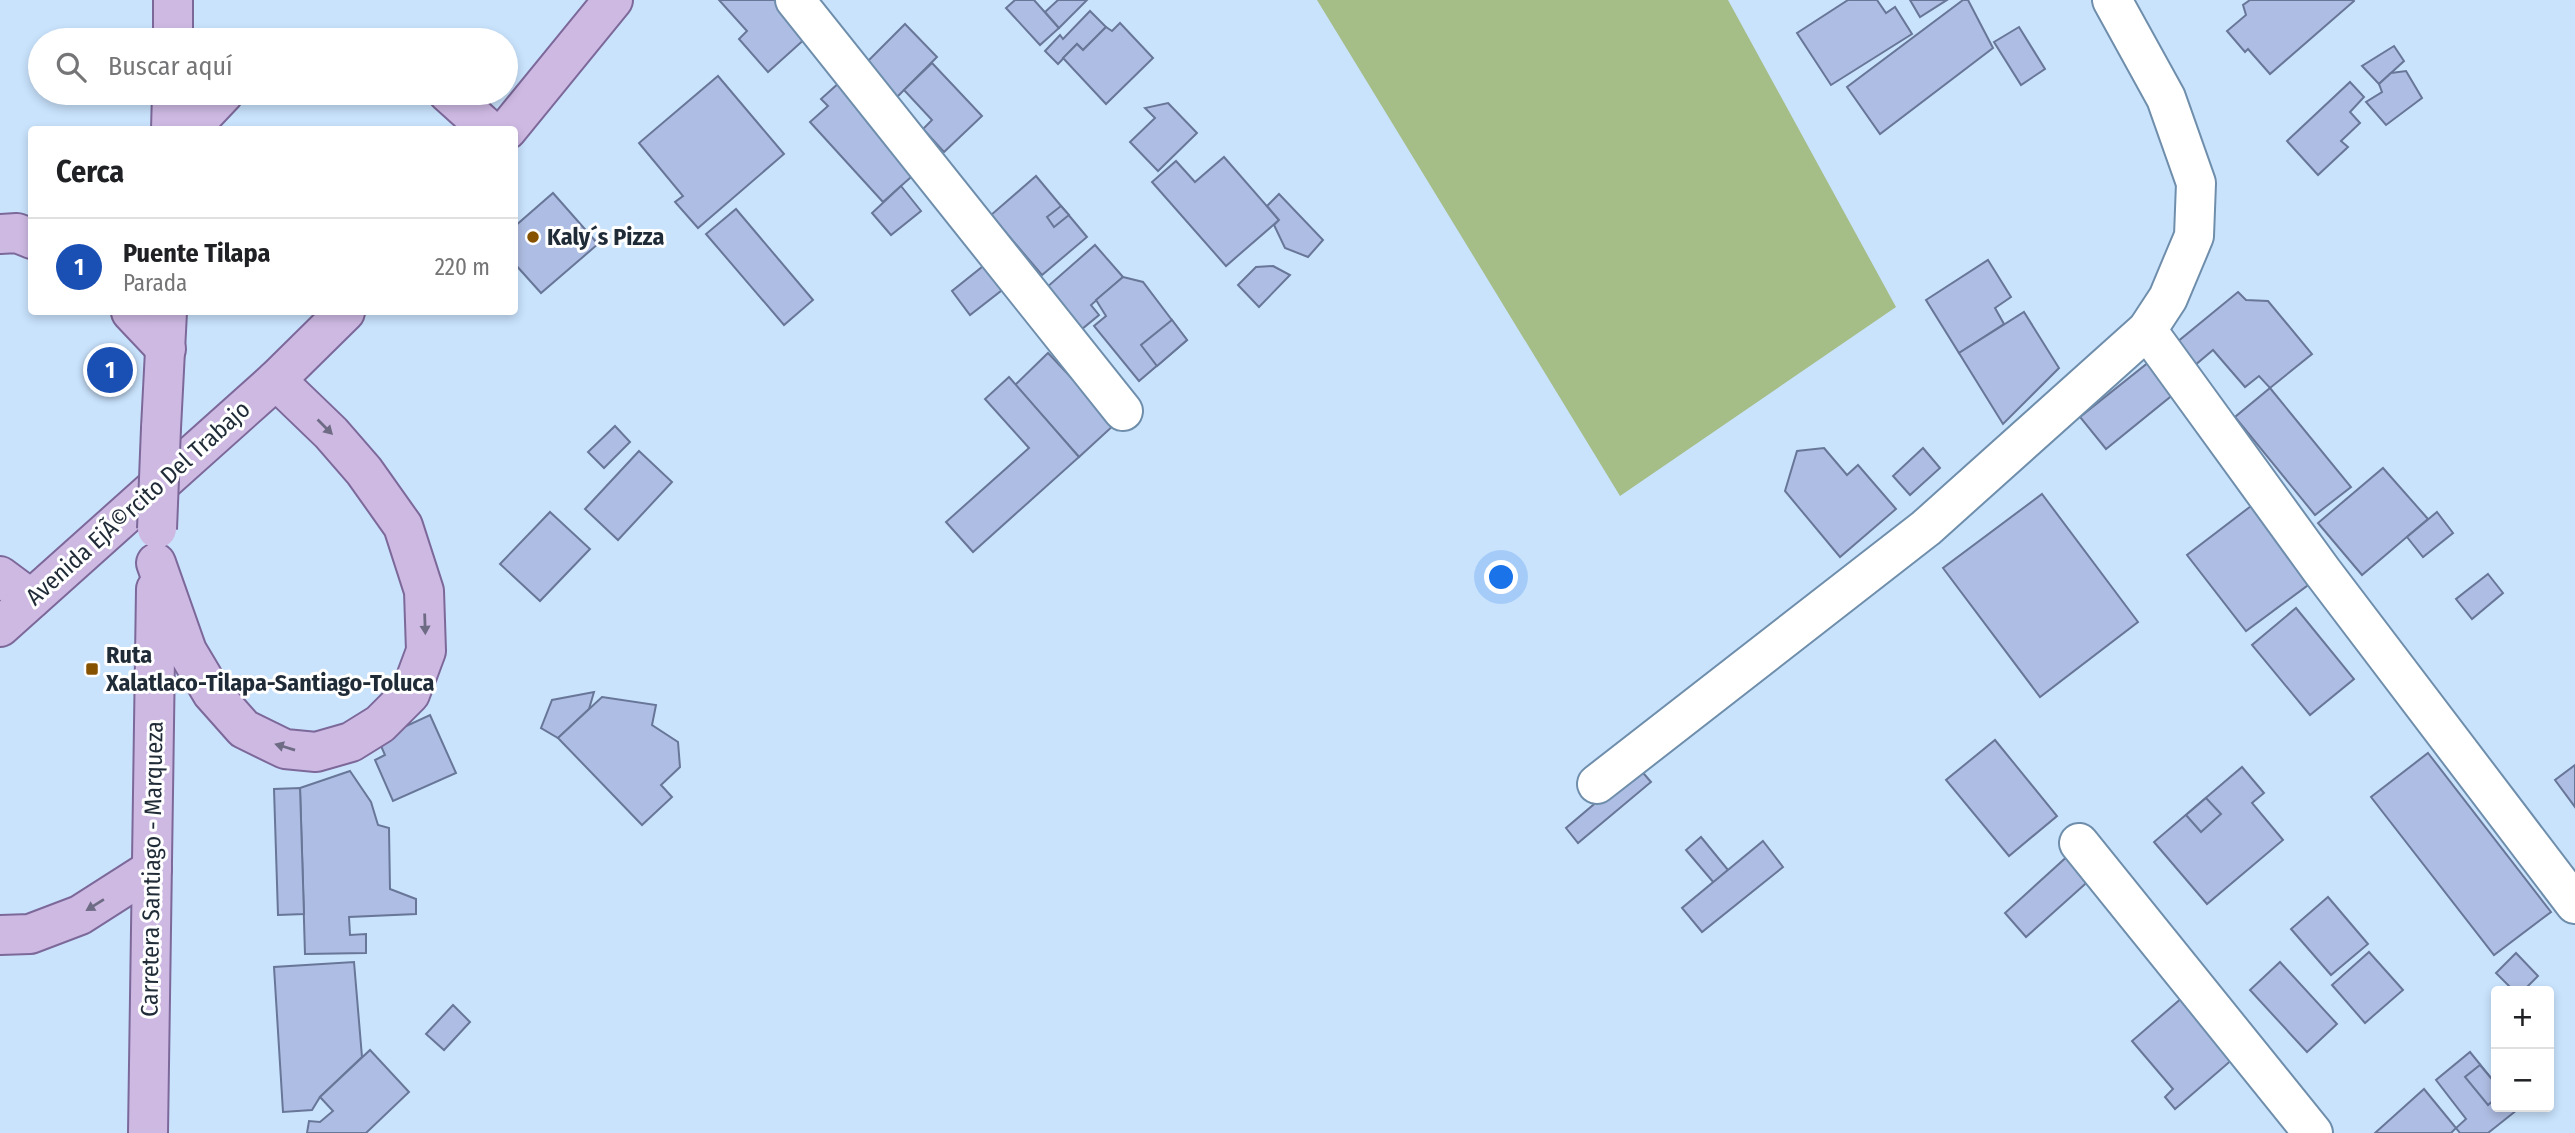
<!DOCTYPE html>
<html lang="es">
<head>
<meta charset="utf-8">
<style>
  body { margin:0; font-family:"Fira Sans Condensed",sans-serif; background:#f2f2f2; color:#202124 }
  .controls { position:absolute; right:21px; bottom:21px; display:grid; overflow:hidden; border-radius:7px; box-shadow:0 4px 10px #0003 }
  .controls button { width:63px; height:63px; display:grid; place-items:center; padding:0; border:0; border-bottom:2px solid #e0e0e0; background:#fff; color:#202124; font:35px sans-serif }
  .you { position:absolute; left:1502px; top:578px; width:24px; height:24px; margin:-18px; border:5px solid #fff; border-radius:50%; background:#1a73e8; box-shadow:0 0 0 10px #1a73e833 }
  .badge { display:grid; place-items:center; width:46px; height:46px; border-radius:50%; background:#875200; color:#fff; font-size:23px; font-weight:700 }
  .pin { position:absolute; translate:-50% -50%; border:4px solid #fff; box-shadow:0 2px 7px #0006 }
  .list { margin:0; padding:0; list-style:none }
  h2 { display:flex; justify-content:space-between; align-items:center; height:91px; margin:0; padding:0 28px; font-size:30px }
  h2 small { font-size:23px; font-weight:400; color:#757577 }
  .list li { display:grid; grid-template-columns:46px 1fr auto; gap:21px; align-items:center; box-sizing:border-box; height:98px; padding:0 28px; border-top:2px solid #e0e0e0 }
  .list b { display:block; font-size:26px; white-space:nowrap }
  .list p { margin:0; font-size:23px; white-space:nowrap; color:#757577 }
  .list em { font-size:23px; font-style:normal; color:#757577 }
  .icon { flex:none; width:38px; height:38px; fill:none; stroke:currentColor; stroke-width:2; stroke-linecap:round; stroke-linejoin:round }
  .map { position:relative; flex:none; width:2575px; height:1133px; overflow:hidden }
  .search { position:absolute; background:#fff; box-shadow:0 4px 10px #0003; left:28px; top:28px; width:490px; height:77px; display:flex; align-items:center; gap:18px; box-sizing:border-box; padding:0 24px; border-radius:38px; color:#757577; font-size:26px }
  .panel { position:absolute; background:#fff; box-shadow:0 4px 10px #0003; left:28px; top:126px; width:490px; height:189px; border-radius:7px }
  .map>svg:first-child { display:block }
  .green { fill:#a5bd86 }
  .building { fill:#aebde3; stroke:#687698; stroke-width:2 }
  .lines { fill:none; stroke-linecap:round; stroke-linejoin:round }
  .minor-casing { stroke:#6f8eab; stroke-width:42 }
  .major-casing { stroke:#7c699a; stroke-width:42 }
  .minor { stroke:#fff; stroke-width:38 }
  .major { stroke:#ceb9e3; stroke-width:38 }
  .major-bridge-casing { stroke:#7c699a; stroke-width:42; stroke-linecap:butt }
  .major-bridge { stroke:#ceb9e3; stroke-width:38 }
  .oneway { fill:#6e6b84 }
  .poi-dot { fill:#875200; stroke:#fff; stroke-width:2.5 }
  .labels { text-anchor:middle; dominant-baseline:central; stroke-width:6; stroke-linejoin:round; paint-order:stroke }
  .poi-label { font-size:24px; font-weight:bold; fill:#1f2b37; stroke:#fff; text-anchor:start }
  .street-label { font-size:24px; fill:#1f2b37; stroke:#fff }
</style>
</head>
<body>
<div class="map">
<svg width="2575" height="1133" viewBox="0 0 2575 1133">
  <rect width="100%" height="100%" fill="#c9e3fd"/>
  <path class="green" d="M1317,0H1728L1896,307L1620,496Z"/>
  <g class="building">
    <path d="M719,0H775L807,37L768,72L739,39L747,31Z"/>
    <path d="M1015,0H1034L1059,28L1040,45L1006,8Z"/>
    <path d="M1058,0H1087L1059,28L1045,12Z"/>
    <path d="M1848,0H1877L1886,13L1895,7L1912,34L1831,85L1797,33Z"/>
    <path d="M1910,0H1947L1920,17Z"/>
    <path d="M1963,0H1968L1993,48L1880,134L1847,87Z"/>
    <path d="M2250,0H2353L2354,1L2270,74L2248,49L2245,52L2227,31L2246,15L2243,5Z"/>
    <path d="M1090,11L1106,27L1083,50L1077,44L1058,64L1045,51L1060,35L1063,39Z"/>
    <path d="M1120,23L1153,58L1106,104L1063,58L1077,44L1083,50L1106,27L1112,31Z"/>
    <path d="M905,24L937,57L896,98L864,65Z"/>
    <path d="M2019,27L2045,69L2021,85L1994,42Z"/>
    <path d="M2394,46L2404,61L2379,84L2362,66Z"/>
    <path d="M932,63L982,116L944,152L923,129L932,120L904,90Z"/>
    <path d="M2406,71L2422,98L2386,125L2366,102L2382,92L2379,84L2391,73Z"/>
    <path d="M718,76L784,154L698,228L675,202L683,196L639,143Z"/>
    <path d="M840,82L919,170L883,202L810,122L828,106L821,99Z"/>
    <path d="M2350,82L2364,97L2350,112L2360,123L2341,141L2348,147L2318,175L2287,141Z"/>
    <path d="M1168,103L1197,133L1158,171L1130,142L1155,118L1145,108Z"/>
    <path d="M1224,157L1279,220L1226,266L1152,182L1176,161L1195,182Z"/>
    <path d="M1036,176L1087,237L1042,275L991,215Z"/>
    <path d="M901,186L921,211L891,235L872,213Z"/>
    <path d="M553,193L598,244L541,293L514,263V227Z"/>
    <path d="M1279,194L1323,240L1308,257L1285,248L1274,225L1279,220L1267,206Z"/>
    <path d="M1061,206L1069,215L1054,227L1047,217Z"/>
    <path d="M736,209L813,300L784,325L706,234Z"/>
    <path d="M1095,245L1123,277L1091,305L1099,315L1082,329L1046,288Z"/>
    <path d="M1988,260L2011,297L1995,308L2004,324L1959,353L1926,300Z"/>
    <path d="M987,263L1006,287L970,315L952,291Z"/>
    <path d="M1273,266L1290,275L1259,307L1238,285L1256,267Z"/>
    <path d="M1123,277L1143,282L1187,340L1139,381L1094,326L1106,316L1096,300Z"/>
    <path d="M2238,292L2246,300L2268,301L2312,354L2270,388L2259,376L2245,387L2213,350L2194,366L2176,343Z"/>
    <path d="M2024,312L2059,368L2003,424L1959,353Z"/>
    <path d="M1172,320L1187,340L1157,366L1141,345Z"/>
    <path d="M1048,353L1115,424L1079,457L1015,385Z"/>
    <path d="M2149,362L2175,393L2106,449L2080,417Z"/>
    <path d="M1009,377L1079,457L973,552L946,522L1029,448L985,399Z"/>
    <path d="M2270,388L2351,487L2315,515L2235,417Z"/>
    <path d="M615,426L630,442L604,468L588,452Z"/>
    <path d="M1824,448L1847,475L1858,465L1896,509L1840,557L1785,491L1797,451Z"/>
    <path d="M1923,448L1940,468L1910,495L1893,476Z"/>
    <path d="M639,451L672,482L618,540L585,509Z"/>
    <path d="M2383,468L2428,519L2362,575L2318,523Z"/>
    <path d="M2042,494L2138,622L2040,697L1943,568Z"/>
    <path d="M2251,506L2319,577L2246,631L2187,555Z"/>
    <path d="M550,512L590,549L540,601L500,564Z"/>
    <path d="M2437,512L2453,533L2423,557L2407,537Z"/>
    <path d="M2488,574L2503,593L2472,619L2456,599Z"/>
    <path d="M2296,608L2354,679L2310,715L2252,645Z"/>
    <path d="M594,692L589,709L558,738L541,728L552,700Z"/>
    <path d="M602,697L656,705L652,725L678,742L680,767L661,785L672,797L642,825L558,738Z"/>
    <path d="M430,715L456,773L393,801L375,760L385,755L378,739Z"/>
    <path d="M1995,740L2057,816L2009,856L1946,780Z"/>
    <path d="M2428,753L2551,912L2494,955L2371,797Z"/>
    <path d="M2575,765V807L2555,780Z"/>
    <path d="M1638,767L1651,782L1578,843L1566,828Z"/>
    <path d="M2242,767L2264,793L2252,803L2283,840L2207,904L2154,842Z"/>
    <path d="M350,771L371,802L378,825L389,828L390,889L416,899V914L349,917L350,935L366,934V953L305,954L300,788Z"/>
    <path d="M300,788L304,914L278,915L274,789Z"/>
    <path d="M2206,798L2221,814L2201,832L2186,815Z"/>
    <path d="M1701,837L1728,870L1714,883L1686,850Z"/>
    <path d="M1763,841L1783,867L1702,932L1682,908Z"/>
    <path d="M2071,853L2093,877L2026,937L2005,913Z"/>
    <path d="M2328,897L2368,944L2331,975L2291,929Z"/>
    <path d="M2369,952L2403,990L2365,1023L2332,985Z"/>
    <path d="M2516,953L2538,976L2523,991H2514L2496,973Z"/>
    <path d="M354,962L362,1057L320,1097L312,1110L283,1112L274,967Z"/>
    <path d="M2280,962L2337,1024L2307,1052L2250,990Z"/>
    <path d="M2183,997L2234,1058L2175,1109L2165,1097L2173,1089L2132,1041Z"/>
    <path d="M453,1005L470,1022L444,1050L426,1034Z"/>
    <path d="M370,1050L409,1092L366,1133H307L309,1121L320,1122L333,1111L320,1097Z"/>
    <path d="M2470,1052L2496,1084V1107H2514L2517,1110L2488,1133H2460L2456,1128L2466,1119L2436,1080Z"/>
    <path d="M2480,1065L2496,1084V1098L2488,1105L2465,1077Z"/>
    <path d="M2424,1089L2456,1128L2451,1133H2375Z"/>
  </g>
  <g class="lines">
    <defs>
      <g id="minor">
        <path d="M795,0L1123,411"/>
        <path d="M2147,330L2322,571L2575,904"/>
        <path d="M1597,784L1926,528L2147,330L2168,298L2194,236L2196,183L2166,98L2112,0"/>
        <path d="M2079,843L2313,1133"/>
      </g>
      <g id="major">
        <path d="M173,40V0"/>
        <path d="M448,93L489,130"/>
        <path d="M171,130L172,93"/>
        <path d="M189,130L224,93"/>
        <path d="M507,130L613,0"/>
        <path d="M0,234L17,233L32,239"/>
        <path d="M131,312L166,349"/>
        <path d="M161,428L167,312"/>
        <path d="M156,563L187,651L212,693L244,729L285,749L316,752L351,742L380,724L410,694L426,651L424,591L403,526L364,471L331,433L276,380"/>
        <path d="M0,576L31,599"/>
        <path d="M0,627L276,380L345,312"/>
        <path d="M0,935L30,934L80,915L152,869"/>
        <path d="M148,1133L156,589"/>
      </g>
    </defs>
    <use href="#minor" class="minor-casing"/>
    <use href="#major" class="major-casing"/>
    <use href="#minor" class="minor"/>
    <use href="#major" class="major"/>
    <defs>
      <path id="major-bridge" d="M157,529L161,428"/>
    </defs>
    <use href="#major-bridge" class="major-bridge-casing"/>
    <use href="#major-bridge" class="major-bridge"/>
  </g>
  <defs><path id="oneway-solid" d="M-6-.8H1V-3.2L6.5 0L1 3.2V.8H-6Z" transform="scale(1.75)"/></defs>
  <g class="oneway">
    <use href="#oneway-solid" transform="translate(325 427) rotate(45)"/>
    <use href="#oneway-solid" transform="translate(425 624) rotate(88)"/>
    <use href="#oneway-solid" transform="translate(285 747) rotate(-163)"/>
    <use href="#oneway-solid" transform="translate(95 905) rotate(148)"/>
  </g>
  <g class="poi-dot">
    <circle cx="533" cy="237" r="7"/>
    <rect x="85" y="662" width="14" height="14" rx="3.5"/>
  </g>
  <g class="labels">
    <g class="poi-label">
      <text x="547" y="237">Kaly´s Pizza</text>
      <text x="106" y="655">Ruta<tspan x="106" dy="28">Xalatlaco-Tilapa-Santiago-Toluca</tspan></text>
    </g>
    <g class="street-label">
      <text transform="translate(138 503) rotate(-42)">Avenida EjÃ©rcito Del Trabajo</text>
      <text transform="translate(152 869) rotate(-89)">Carretera Santiago - Marqueza</text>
    </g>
  </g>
</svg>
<div class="controls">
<button>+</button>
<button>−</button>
</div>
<div class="you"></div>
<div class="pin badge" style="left:110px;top:370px;background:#1a4fb4">1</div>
<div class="search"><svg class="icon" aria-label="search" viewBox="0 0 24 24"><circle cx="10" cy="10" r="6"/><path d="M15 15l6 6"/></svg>Buscar aquí</div>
<section class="panel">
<h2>Cerca<small></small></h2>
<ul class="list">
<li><span class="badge" style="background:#1a4fb4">1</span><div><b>Puente Tilapa</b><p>Parada</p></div><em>220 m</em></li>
</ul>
</section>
</div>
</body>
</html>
